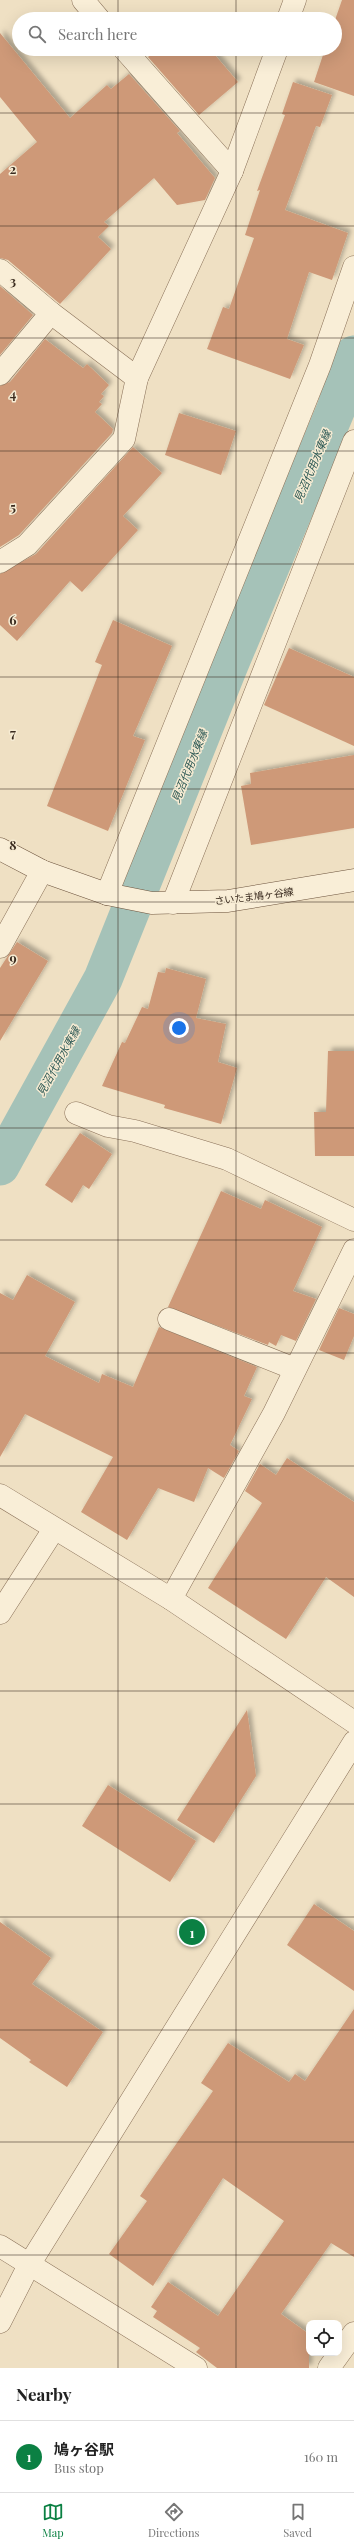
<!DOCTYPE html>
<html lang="en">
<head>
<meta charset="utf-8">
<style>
  body { margin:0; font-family:"Playfair Display","Noto Sans JP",serif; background:#f2f2f2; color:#222 }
  .controls { position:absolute; right:12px; bottom:12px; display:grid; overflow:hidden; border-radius:8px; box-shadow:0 4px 16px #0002 }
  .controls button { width:36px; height:36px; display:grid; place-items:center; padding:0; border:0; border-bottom:1px solid #e0e0e0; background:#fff; color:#222; font:20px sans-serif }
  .you { position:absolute; left:179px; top:1028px; width:14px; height:14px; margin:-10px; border:3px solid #fff; border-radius:50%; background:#1a73e8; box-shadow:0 0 0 6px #1a73e833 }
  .badge { display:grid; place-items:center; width:26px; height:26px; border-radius:50%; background:#0b8043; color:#fff; font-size:13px; font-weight:700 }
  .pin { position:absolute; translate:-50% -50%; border:2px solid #fff; box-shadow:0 1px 4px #0006 }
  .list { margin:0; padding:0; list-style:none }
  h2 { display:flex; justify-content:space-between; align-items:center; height:52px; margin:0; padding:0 16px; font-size:17px }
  h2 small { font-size:13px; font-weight:400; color:#767676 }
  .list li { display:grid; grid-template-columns:26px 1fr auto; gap:12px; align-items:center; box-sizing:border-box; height:72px; padding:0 16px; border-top:1px solid #e0e0e0 }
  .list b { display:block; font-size:15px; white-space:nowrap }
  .list p { margin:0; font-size:13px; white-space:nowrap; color:#767676 }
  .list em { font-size:13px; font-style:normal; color:#767676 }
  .icon { flex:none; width:22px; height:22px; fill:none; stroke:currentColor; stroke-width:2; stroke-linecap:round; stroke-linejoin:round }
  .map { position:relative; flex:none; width:354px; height:2368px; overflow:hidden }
  .search { position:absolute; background:#fff; box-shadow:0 4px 16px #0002; left:12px; right:12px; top:12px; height:44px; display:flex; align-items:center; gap:10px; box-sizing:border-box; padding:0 14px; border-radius:22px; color:#767676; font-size:15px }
  .sheet { height:124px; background:#fff }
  nav { display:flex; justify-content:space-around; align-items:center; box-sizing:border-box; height:56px; border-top:1px solid #e0e0e0; background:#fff; font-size:11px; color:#767676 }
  nav a { display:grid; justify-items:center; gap:2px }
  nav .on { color:#0b8043 }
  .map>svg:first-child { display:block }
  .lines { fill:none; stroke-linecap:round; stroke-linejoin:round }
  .canal { stroke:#a5c2b8; stroke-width:39 }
  .building { fill:#ce9978; filter:url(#shadow) }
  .service-casing { stroke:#8a7159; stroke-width:23 }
  .minor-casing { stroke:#8a7159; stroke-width:23 }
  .tertiary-casing { stroke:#8a7159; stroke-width:23 }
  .secondary-casing { stroke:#6c533d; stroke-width:23 }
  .service { stroke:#f9eed7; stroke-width:22 }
  .minor { stroke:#f9eed7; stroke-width:22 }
  .tertiary { stroke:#f9eed7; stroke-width:22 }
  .secondary { stroke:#f9eed7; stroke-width:22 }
  .grid { fill:none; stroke:#392a1e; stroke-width:1; stroke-opacity:0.55 }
  .labels { text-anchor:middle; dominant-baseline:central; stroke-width:3; stroke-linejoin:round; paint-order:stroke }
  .street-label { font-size:10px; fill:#392a1e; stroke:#f6ebd3 }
  .water-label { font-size:11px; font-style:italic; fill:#2d5955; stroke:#f6ebd3 }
  .grid-label { font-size:13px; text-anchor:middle; font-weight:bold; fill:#392a1e; stroke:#f6ebd3; stroke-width:3; stroke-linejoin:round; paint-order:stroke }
</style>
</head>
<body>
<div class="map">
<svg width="354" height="2368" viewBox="0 0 354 2368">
  <defs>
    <filter id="shadow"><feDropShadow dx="3.5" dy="-3.5" stdDeviation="2" flood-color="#0004"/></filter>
  </defs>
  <rect width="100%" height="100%" fill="#efe0c3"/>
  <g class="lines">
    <path class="canal" d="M0,1166L103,979L228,667L336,409L354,355"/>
  </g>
  <g class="building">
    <path d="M342,0H354V96L314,82L325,49H335V20Z"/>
    <path d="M0,33L70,118L107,85L111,89L129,74L180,131L177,133L215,178L205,200L177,205L154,178L104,222L109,226L98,237L111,249L60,304L8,260L0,258V174L37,142L0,97Z"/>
    <path d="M158,49H196L215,55L238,82L199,115L148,57Z"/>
    <path d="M293,82L332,95L320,127L316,126L285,210L348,233L332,280L309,272L287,339L304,345L290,379L207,349L223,307L229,309L254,238L245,235L260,190L257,191L285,115L282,114Z"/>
    <path d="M0,286L33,315L0,355Z"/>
    <path d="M45,339L83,368L87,364L109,385L101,394L104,396L99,402L102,404L95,412L113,429L112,433L19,535L0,547V386L10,382Z"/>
    <path d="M179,413L236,431L221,475L165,455Z"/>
    <path d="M133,447L162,473L123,516L138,530L82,592L70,581L17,641L0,625V574L36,554Z"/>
    <path d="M113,620L172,646L133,736L145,740L108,831L47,806L102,665L95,662Z"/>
    <path d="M289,648L354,677V746L264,705Z"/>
    <path d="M354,755V828L251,845L241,786L251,784L250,773Z"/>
    <path d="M17,942L48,961L0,1041V968Z"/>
    <path d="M166,968L206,979L196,1018L226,1024L218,1062L237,1068L221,1124L164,1108L165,1105L102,1086L122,1042L125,1043L142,1007L148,1009L158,972L165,973Z"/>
    <path d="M328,1051H354V1156H315L314,1112H326Z"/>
    <path d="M80,1133L112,1154L89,1189L83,1185L72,1203L45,1185Z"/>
    <path d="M221,1191L261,1209L265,1200L322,1227L293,1291L316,1299L296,1341L281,1335L276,1346L269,1342L268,1345L168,1307Z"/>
    <path d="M27,1275L75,1302L45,1356L99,1383L102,1374L133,1387L159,1327L257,1367L244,1396L252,1399L230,1445L239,1451L224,1478L208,1468L194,1502L158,1488L127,1540L81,1512L113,1457L25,1414L0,1457V1293L13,1300Z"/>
    <path d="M339,1308L354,1314V1336L344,1360L319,1350Z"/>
    <path d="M287,1458L354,1502V1597L326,1577L286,1639L208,1588L262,1503L245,1491L260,1464L276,1475Z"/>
    <path d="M247,1710L256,1776L214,1843L177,1820Z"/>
    <path d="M108,1785L196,1841L170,1882L82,1826Z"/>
    <path d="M314,1904L354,1931V1991L287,1945Z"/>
    <path d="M0,1922L51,1958L32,1984L103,2032L67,2087L29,2062L31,2060L0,2038Z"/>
    <path d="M354,2009V2257L331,2243L281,2314L309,2334V2368H217L196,2352L200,2348L153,2317L157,2311L151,2307L168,2282L218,2316L284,2221L223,2178L153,2286L109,2254L147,2201L140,2196L213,2091L201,2083L228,2043L289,2082L295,2074L305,2081Z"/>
  </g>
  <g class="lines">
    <defs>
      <g id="service">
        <path d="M0,374L51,313"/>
        <path d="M169,1319L295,1369"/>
      </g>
      <g id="minor">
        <path d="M83,0L99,19"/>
        <path d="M288,19L295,0"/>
        <path d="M124,49L232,171"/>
        <path d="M0,270L51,313L137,378"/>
        <path d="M0,562L27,545L124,439L137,378L232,171L277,49"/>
        <path d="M107,894L320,365L354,267"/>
        <path d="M173,903L354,441"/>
        <path d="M0,947L42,871"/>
        <path d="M76,1113L108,1126L135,1131L227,1159L354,1220"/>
        <path d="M0,1495L171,1599L354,1722"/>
        <path d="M171,1599L274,1413L354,1250"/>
        <path d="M0,1613L54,1529"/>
        <path d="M0,2246L196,2368"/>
        <path d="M329,2368L354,2333"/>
      </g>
      <path id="tertiary" d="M0,2322L29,2265L354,1742"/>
      <path id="secondary" d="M0,849L42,871L107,894L152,903L228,901L354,880"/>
    </defs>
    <use href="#service" class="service-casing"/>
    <use href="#minor" class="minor-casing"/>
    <use href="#tertiary" class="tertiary-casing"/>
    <use href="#secondary" class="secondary-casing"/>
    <use href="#service" class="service"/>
    <use href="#minor" class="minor"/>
    <use href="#tertiary" class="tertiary"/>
    <use href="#secondary" class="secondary"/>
  </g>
  <path class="grid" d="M118,0V19M236,0V19M118,49V2368M236,49V2368M0,113H354M0,226H354M0,338H354M0,451H354M0,564H354M0,677H354M0,789H354M0,902H354M0,1015H354M0,1128H354M0,1240H354M0,1353H354M0,1466H354M0,1579H354M0,1691H354M0,1804H354M0,1917H354M0,2030H354M0,2142H354M0,2255H354"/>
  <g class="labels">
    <g class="street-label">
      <text transform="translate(254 896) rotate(-7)">さいたま鳩ヶ谷線</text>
    </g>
    <g class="water-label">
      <text transform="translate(312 466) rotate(-67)">見沼代用水東縁</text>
      <text transform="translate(189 766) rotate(-68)">見沼代用水東縁</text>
      <text transform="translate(58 1061) rotate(-61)">見沼代用水東縁</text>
    </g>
  </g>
  <g class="grid-label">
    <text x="13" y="174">2</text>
    <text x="13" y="286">3</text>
    <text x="13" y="399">4</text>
    <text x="13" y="512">5</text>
    <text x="13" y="625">6</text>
    <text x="13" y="738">7</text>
    <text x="13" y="850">8</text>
    <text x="13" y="963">9</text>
  </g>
</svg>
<div class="controls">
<button><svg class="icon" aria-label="locate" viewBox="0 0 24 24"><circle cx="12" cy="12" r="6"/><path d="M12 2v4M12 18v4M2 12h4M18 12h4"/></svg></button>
</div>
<div class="you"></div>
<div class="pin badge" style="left:192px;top:1932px">1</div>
<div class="search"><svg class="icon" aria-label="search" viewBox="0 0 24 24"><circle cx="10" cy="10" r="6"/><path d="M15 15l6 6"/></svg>Search here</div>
</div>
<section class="sheet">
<h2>Nearby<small></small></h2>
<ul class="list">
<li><span class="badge">1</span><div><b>鳩ヶ谷駅</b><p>Bus stop</p></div><em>160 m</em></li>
</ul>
</section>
<nav>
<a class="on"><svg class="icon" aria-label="map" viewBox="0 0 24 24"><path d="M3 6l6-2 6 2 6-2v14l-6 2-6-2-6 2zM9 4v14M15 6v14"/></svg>Map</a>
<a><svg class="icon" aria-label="directions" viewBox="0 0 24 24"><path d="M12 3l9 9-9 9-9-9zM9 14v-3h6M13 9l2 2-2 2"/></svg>Directions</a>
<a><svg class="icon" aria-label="saved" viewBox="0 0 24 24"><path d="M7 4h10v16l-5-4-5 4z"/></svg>Saved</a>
</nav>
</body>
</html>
